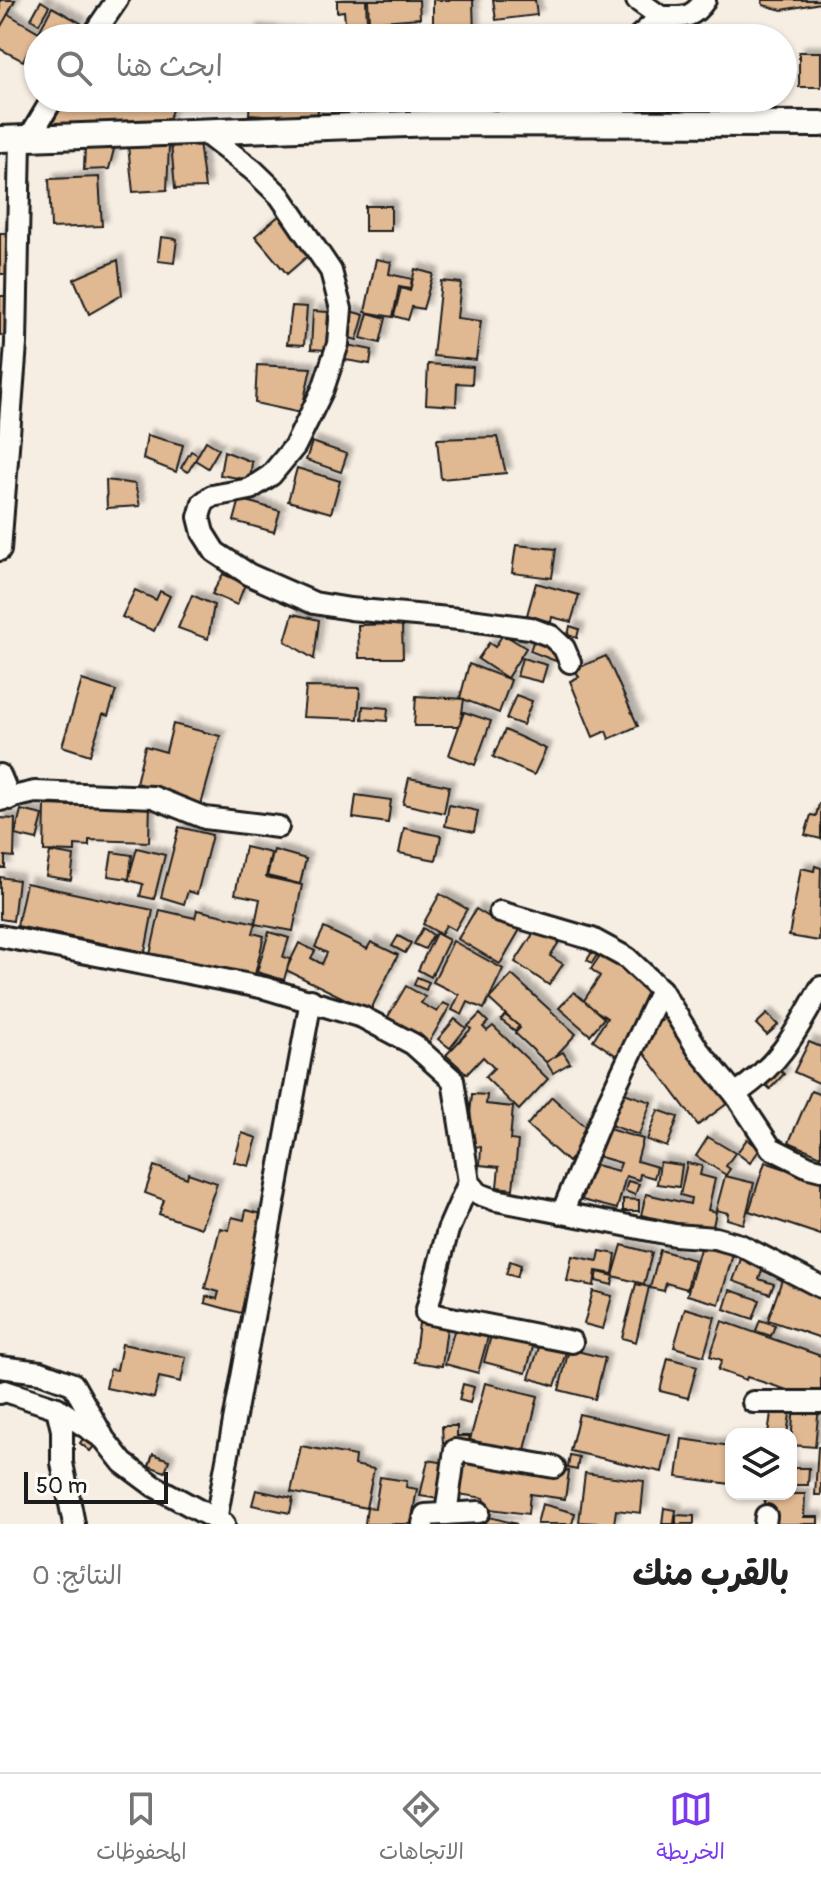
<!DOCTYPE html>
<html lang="ar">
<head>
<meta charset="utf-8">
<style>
  body { margin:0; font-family:Pangolin,"Playpen Sans Arabic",sans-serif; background:#f6f6f6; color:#222; direction:rtl }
  .controls { position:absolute; right:24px; bottom:24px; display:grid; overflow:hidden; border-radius:16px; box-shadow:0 2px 6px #0004 }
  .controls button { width:72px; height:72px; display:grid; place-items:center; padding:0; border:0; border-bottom:2px solid #e0e0e0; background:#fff; color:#222; font:40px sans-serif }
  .scale { position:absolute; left:24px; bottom:20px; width:144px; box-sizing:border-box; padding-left:8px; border:4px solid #1c1c1c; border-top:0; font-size:22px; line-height:28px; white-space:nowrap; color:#1c1c1c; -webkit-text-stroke:6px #fdfcf7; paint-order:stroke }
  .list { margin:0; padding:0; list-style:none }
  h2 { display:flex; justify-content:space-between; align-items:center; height:104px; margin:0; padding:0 32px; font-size:34px }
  h2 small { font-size:26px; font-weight:400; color:#767676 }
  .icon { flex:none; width:44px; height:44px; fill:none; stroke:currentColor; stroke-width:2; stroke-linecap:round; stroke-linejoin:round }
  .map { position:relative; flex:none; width:821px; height:1524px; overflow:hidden; direction:ltr }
  .search { position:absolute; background:#fff; box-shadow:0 2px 6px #0004; left:24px; right:24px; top:24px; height:88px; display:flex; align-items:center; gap:20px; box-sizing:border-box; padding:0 28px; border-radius:44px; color:#767676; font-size:30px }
  .sheet { height:248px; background:#fff }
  nav { display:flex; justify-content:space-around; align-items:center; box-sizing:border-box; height:112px; border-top:2px solid #e0e0e0; background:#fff; font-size:22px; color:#767676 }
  nav a { display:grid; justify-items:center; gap:4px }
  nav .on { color:#7c3aed }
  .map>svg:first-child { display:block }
  .building { fill:#e0b891; stroke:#1c1c1c; stroke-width:2; filter:url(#shadow) }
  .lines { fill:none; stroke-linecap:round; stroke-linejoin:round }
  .minor-casing { stroke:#1c1c1c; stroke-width:26 }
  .tertiary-casing { stroke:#1c1c1c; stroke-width:30 }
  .minor { stroke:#fdfcf7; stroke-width:20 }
  .tertiary { stroke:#fdfcf7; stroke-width:24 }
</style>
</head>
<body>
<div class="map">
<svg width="821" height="1524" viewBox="0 0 821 1524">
  <defs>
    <filter id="shadow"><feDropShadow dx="5.5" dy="-5.5" stdDeviation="2" flood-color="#0004"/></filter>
  </defs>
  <rect width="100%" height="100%" fill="#f7eee3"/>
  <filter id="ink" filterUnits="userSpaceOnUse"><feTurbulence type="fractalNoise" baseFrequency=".0125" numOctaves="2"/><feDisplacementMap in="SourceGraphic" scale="16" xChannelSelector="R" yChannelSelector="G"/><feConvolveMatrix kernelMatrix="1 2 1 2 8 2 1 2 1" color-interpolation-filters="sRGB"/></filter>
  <g filter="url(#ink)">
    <g class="building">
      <path d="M0,0H15L0,30Z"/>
      <path d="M337,0H366L367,22L345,23L344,11L337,12Z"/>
      <path d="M368,0H419L420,18L369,22Z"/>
      <path d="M433,0H473L474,37H464V27L433,28Z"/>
      <path d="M493,0H535L537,15L496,20Z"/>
      <path d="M762,0H821L820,3L782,10L763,5Z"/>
      <path d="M41,1L49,6L39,24L31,19Z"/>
      <path d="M52,7L81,23L72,38H38V52L30,48L23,61L0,49V28L8,14L39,32Z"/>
      <path d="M252,30L306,35L305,38H252Z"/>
      <path d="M465,33V38H436V37Z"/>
      <rect x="799" y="52" width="22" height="35"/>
      <path d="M67,98H176L166,127H109V123H69V126L50,127Z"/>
      <path d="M250,98H319L317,119L249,114Z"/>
      <path d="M343,98H375V99L344,103Z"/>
      <path d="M376,98H432V99L376,102Z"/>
      <path d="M555,98H575L552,110L548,102Z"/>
      <path d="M199,142L205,188L175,189L171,143Z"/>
      <path d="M85,145H115L109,169L84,170Z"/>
      <path d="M169,145L167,190L133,192L128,146Z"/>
      <path d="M99,177L102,226L51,228L49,179Z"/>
      <rect x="365" y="206" width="26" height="25"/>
      <path d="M280,215L311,253L287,274L255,236Z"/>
      <path d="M0,233H14L12,274H0Z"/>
      <path d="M161,237L177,239L174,263L158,261Z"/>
      <path d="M376,259L391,262L389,274L412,279L410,289L399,287L393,317L365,312Z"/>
      <path d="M118,260L122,295L89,314L74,279Z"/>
      <path d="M415,269L433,274L423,309L412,307L408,320L394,316L401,288L410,291Z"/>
      <path d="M441,281L461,283L457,318L481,321L476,360L433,356Z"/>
      <path d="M0,296H6L7,336L0,335Z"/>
      <path d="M292,306L307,307L304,345L287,344Z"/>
      <path d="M313,311L328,312L326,350L311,349Z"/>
      <path d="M350,311L364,315L357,340L343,336Z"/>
      <path d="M368,313L386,318L380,343L361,338Z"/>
      <path d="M347,345L372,350L370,364L345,360Z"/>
      <path d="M428,364L473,367L472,384L457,383L456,406L426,404Z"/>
      <path d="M257,365L311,368L301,413L255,403Z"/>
      <path d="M147,435L183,445L176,472L143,459Z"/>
      <path d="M497,437L506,473L441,479L437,439Z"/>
      <path d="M206,441L219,449L208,468L195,460Z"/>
      <path d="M312,442L347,454L341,472L306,460Z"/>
      <path d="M191,451L198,455L188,472L181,468Z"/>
      <path d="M224,451L252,462L250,480L220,475Z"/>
      <path d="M297,468L340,481L331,513L288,501Z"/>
      <path d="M106,480L135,484L140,506L107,508Z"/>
      <path d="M240,499L280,511L274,532L234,521Z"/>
      <path d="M516,545L556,549L552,578L512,573Z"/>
      <path d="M223,574L245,584L237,605L212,594Z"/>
      <path d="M536,583L579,595L571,622L552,617L551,622L527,615Z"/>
      <path d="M135,590L156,600L160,591L170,596L154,631L122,617Z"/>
      <path d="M192,595L214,605L208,639L178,628Z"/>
      <path d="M293,614L319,620L314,659L285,641Z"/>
      <path d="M402,624L403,658H359L358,625Z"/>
      <path d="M570,626L579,629L577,638L568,635Z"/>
      <path d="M503,634L526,648L507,678L478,659L489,643L495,647Z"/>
      <path d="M534,639L563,650L558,662L530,651Z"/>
      <path d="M606,656L638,726L609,739L606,731L593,737L570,681L579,677L575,669Z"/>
      <path d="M522,658L547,665L542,682L517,676Z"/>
      <path d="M469,664L511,680L499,713L460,698Z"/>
      <path d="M82,680L116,691L108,716L103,714L90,755L62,746Z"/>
      <path d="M306,687L360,688L358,719L303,717Z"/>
      <path d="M516,695L532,701L523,725L506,719Z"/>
      <path d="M416,696L464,699L460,726H414Z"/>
      <path d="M363,706L388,708L387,721L362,719Z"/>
      <path d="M464,712L491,721L475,765L449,755Z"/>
      <path d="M173,724L220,736L201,805L163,795L164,791L136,783L145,746L166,752Z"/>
      <path d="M505,730L546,749L534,775L493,757Z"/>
      <path d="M409,778L449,786L444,813L403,804Z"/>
      <path d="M356,795L391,800L388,823L353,818Z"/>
      <path d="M73,799L150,801L149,842L89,840V846L75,845V852L44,851L45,805L73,806Z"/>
      <path d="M819,804H821V839L805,835L811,815L816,816Z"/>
      <path d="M449,805L478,811L474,832L445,826Z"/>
      <path d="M21,810L43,815L37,840L15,835Z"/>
      <path d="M0,818L15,819L14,857L5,856V868H0Z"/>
      <path d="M179,827L212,835L197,894L188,891L184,904L161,897Z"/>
      <path d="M404,828L441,836L436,860L399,853Z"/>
      <path d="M245,847L271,853L266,877L302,885L293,931L255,924L260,899L235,894Z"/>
      <path d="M137,848L165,855L154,899L140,896L143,884L128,880Z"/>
      <path d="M274,850L306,859L300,884L267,876Z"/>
      <path d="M50,852L74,856L71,880L46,876Z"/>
      <path d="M112,852L132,855L129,879L108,876Z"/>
      <path d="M815,866L821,868L819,941L789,936L801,868L814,871Z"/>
      <path d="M0,877L18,880L13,921L0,919Z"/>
      <path d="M26,883L153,910L145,952L17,926Z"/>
      <path d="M440,894L467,909L455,930L446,925L441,934L423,924Z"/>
      <path d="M476,909L502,925L507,917L522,926L500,964L458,939Z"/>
      <path d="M160,910L195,918L197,910L256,923L253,933L264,936L253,983L149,959Z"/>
      <path d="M324,928L367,949L371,942L398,955L370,1011L286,970L299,943L315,951L311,958L322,964L327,953L315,947Z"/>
      <path d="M423,928L433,935L425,949L414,944Z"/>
      <path d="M537,928L559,942L550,956L563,964L549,985L515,962Z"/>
      <path d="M269,932L289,938L283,957L290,959L284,980L257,972Z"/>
      <path d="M436,933L449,940L431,977L418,970Z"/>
      <path d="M398,936L411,943L405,953L392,946Z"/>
      <path d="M453,941L503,969L484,1009L468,1002L462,1015L452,1010L459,995L433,982Z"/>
      <path d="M594,949L599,952L592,963L587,960Z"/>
      <path d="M601,954L656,989L641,1020L617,1056L593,1040L607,1018L583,1002L600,976L591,969Z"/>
      <path d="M512,975L576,1034L548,1064L515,1033L520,1028L489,999Z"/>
      <path d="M417,977L429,982L426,990L414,985Z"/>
      <path d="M406,986L425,997L421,1003L437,1012L443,1003L450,1006L428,1044L386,1020Z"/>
      <path d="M574,992L604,1018L590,1035L559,1008Z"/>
      <path d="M480,1014L488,1022L483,1027L487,1031L493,1026L548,1079L519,1110L485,1077L494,1068L483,1057L467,1074L446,1055L471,1029L468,1026Z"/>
      <path d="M767,1014L778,1025L767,1035L756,1024Z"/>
      <path d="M505,1015L519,1026L515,1031L501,1020Z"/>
      <path d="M665,1018L728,1103L698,1125L639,1046L654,1035L650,1029Z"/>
      <path d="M455,1019L466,1028L450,1048L438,1039Z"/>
      <path d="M809,1042L821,1047V1084L794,1072Z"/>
      <path d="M563,1052L570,1063L553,1073L546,1062Z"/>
      <path d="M777,1068L784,1074L770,1089L763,1082Z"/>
      <path d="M811,1091L821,1095V1156L789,1142Z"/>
      <path d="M621,1092L651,1102L639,1135L610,1125Z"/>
      <path d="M472,1094L487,1095L486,1104L513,1107L510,1140L518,1141L513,1189L497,1187L499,1167L480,1165L481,1147L467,1145Z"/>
      <path d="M552,1097L593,1134L568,1162L527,1125Z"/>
      <path d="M658,1110L678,1117L667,1147L647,1140Z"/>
      <path d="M605,1128L643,1139L637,1161L657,1167L654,1178L640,1174L639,1180L626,1176L617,1209L582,1200L592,1164L618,1171L621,1163L597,1156Z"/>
      <path d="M242,1133L257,1138L249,1166L234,1162Z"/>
      <path d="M708,1137L735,1153L726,1166L730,1169L726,1175L696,1156Z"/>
      <path d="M747,1139L760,1149L750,1163L737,1153Z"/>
      <path d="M660,1162L682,1165L679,1187L657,1184Z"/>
      <path d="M765,1162L821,1181V1235L749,1211Z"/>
      <path d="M687,1163L702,1166L700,1175L715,1179L708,1210L716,1212L712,1231L641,1215L646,1194L690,1204L691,1198L680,1195Z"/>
      <path d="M154,1166L187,1178L188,1173L217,1183L201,1228L159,1214L164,1200L145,1193Z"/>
      <path d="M725,1176L754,1183L744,1224L727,1219L728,1213L716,1210Z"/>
      <path d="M628,1181L639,1184L635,1195L625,1191Z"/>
      <path d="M623,1199L639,1200V1211H623Z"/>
      <path d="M246,1210L266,1215L241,1313L205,1303L206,1296L217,1299L219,1292L205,1288L220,1228L229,1230L232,1217L244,1220Z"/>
      <path d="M703,1238L735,1247L719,1304L687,1295Z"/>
      <path d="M622,1245L652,1253L644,1284L613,1276Z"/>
      <path d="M660,1250L694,1260L687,1289L666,1283L664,1291L650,1288Z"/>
      <path d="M600,1251L616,1254L613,1274L596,1271L594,1286L567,1281L572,1256L598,1261Z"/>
      <path d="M742,1256L764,1265L759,1279L774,1284L770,1294L733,1281Z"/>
      <path d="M510,1261L521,1265L517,1277L506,1274Z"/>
      <path d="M598,1272L614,1276L612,1285L596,1281Z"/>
      <path d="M782,1280L821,1294V1338L768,1320Z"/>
      <path d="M636,1284L649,1287L636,1342L622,1338Z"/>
      <path d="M730,1290L760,1300L753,1319L724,1309Z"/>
      <path d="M593,1291L612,1296L603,1329L584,1324Z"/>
      <path d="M685,1308L715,1317L704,1356L674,1347Z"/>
      <path d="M760,1320L775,1325L771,1336L756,1331Z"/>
      <path d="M722,1321L821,1356V1392L818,1400L747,1377L746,1380L718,1370L722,1360L710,1356Z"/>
      <path d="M419,1323L447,1327L442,1366L414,1362Z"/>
      <path d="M456,1324L489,1333L478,1373L445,1364Z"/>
      <path d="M492,1332L534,1343L526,1373L484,1362Z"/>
      <path d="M542,1338L568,1346L555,1386L529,1378Z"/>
      <path d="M122,1344L186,1357L181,1382L159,1377L154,1398L106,1388L110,1369L117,1370Z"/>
      <path d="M569,1349L605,1358L595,1399L559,1390Z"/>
      <path d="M668,1358L697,1366L688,1398L660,1391Z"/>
      <path d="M485,1383L538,1396L524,1454L470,1440Z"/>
      <path d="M463,1384L474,1387L470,1403L459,1400Z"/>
      <path d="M794,1403L819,1406L815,1447L791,1445Z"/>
      <path d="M772,1406L791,1408L787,1434H768Z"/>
      <path d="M579,1414L670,1435L662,1472L570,1451Z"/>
      <path d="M442,1426H457V1436H469L470,1442L443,1444Z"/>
      <path d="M85,1436L96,1444L90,1451L80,1443Z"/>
      <path d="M682,1439L731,1446V1484L677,1477Z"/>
      <path d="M301,1446L355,1456L354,1465L374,1469L366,1508L291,1492Z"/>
      <path d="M818,1447H821V1495H815Z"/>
      <path d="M153,1454L169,1460L165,1472L149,1466Z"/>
      <path d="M570,1455L579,1457L577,1470L568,1468Z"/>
      <path d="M463,1456L569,1471L565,1499L530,1494L528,1514L482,1508L484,1498L458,1494Z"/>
      <path d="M428,1460L446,1463L439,1499L420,1496Z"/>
      <path d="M791,1468H809L808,1485H791Z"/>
      <path d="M585,1473L644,1481L641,1513L616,1510L614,1524L579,1522Z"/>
      <path d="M380,1477L407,1481L406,1487L417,1489L411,1524H365L367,1507L375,1508Z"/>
      <path d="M256,1490L293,1498L290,1513L252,1505Z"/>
      <path d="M765,1494H805L804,1517H818V1524H772L764,1510Z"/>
      <path d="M542,1504L575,1513L572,1524H537Z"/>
      <path d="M664,1508L676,1510L674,1524H662Z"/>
      <path d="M676,1515L694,1516V1524H676Z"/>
      <path d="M485,1516L517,1524H483Z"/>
    </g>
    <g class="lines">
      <defs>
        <g id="minor">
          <path d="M637,0L661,17L637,38"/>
          <path d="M661,17C683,17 691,20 705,0"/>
          <path d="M91,38L117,0"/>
          <path d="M442,120L497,98"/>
          <path d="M201,130L253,170L280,196L331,271L341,309L338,344L323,389L295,446L271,475L250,489L212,496L203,503L199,517L203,533L215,552L250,575L314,603L350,609L470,620L530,628L551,636L564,648L570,662"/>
          <path d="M29,138L53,98"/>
          <path d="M0,550L16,344L20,139"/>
          <path d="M0,775L10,799"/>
          <path d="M0,800L35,792L153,797L205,818L278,827"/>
          <path d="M500,912L592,939L627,958L661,990L699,1051L735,1094"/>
          <path d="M0,936L265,988L362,1017L413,1044L453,1080L469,1182L479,1194L496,1200L675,1235L715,1238L740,1245L821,1287"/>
          <path d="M821,987C796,1032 780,1065 735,1094L771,1148L809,1167L821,1170"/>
          <path d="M469,1182L448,1230L426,1313L572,1342"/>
          <path d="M562,1213L609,1100L661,990"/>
          <path d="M0,1367L40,1372L73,1384L102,1435"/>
          <path d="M0,1393L5,1391L57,1408L104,1439L123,1463L154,1486L224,1524"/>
          <path d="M753,1402H821"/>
          <path d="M57,1408L62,1430V1463L74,1524"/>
          <path d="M446,1514L455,1450L554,1467"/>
          <path d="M216,1520L311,1000"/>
          <path d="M423,1524L425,1515L479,1512"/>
          <path d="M765,1524L766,1516"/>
        </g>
        <path id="tertiary" d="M0,139L435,123L821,124"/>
      </defs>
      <use href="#minor" class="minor-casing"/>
      <use href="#tertiary" class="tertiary-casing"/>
      <use href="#minor" class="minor"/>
      <use href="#tertiary" class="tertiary"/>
    </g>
  </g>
</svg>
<div class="controls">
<button><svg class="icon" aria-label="layers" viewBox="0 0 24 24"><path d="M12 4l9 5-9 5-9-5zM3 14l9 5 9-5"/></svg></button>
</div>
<div class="scale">50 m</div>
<div class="search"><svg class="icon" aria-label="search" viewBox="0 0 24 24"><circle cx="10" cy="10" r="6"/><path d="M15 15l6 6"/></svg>ابحث هنا</div>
</div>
<section class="sheet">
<h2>بالقرب منك<small>النتائج: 0</small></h2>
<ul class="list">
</ul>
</section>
<nav>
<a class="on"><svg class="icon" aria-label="map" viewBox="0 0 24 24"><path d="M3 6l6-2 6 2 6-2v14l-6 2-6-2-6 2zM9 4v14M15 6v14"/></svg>الخريطة</a>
<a><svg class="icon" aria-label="directions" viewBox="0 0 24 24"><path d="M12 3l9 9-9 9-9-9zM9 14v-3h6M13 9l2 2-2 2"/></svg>الاتجاهات</a>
<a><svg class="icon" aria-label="saved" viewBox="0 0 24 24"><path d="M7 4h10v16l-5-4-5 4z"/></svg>المحفوظات</a>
</nav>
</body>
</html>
